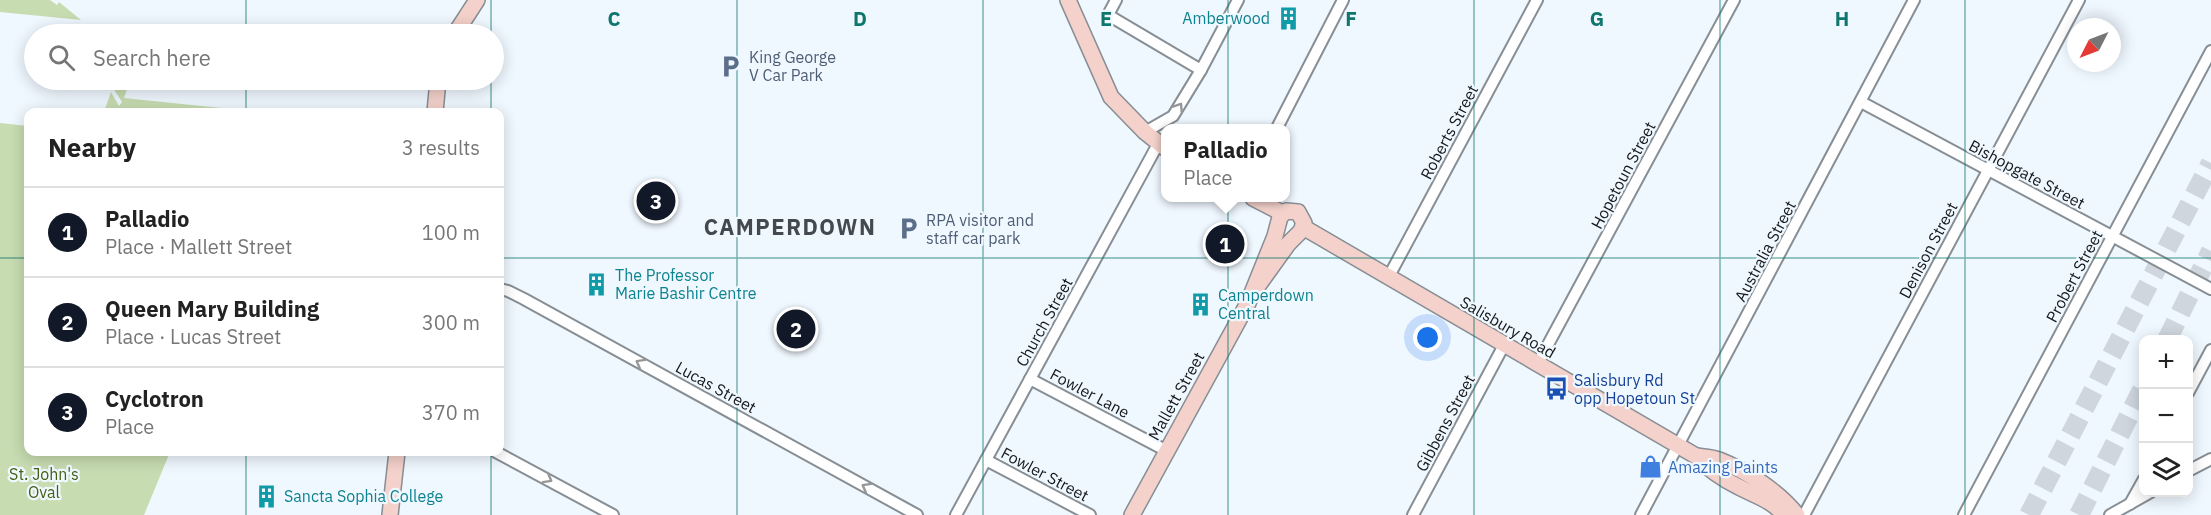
<!DOCTYPE html>
<html lang="en">
<head>
<meta charset="utf-8">
<style>
  body { margin:0; font-family:"IBM Plex Sans",sans-serif; background:#f6f6f6; color:#222 }
  .controls { position:absolute; right:18px; bottom:18px; display:grid; overflow:hidden; border-radius:12px; box-shadow:0 3px 15px #0003 }
  .controls button { width:54px; height:54px; display:grid; place-items:center; padding:0; border:0; border-bottom:2px solid #e0e0e0; background:#fff; color:#222; font:30px sans-serif }
  .compass { position:absolute; left:2067px; top:18px; width:54px; height:54px; border-radius:50%; background:#fff; box-shadow:0 3px 15px #0003; rotate:228deg }
  .you { position:absolute; left:1428px; top:338px; width:21px; height:21px; margin:-15px; border:4px solid #fff; border-radius:50%; background:#1a73e8; box-shadow:0 0 0 9px #1a73e833 }
  .badge { display:grid; place-items:center; width:39px; height:39px; border-radius:50%; background:#111827; color:#fff; font-size:20px; font-weight:700 }
  .pin { position:absolute; translate:-50% -50%; border:3px solid #fff; box-shadow:0 2px 6px #0006 }
  .popup { position:absolute; left:1161px; top:124px; width:129px; height:78px; box-sizing:border-box; display:grid; place-content:center; border-radius:12px; background:#fff; filter:drop-shadow(0 2px 4px #0005); font-size:20px; white-space:nowrap; color:#767676 }
  .popup b { font-size:22px; color:#222 }
  .popup::after { content:''; position:absolute; left:50%; top:100%; margin-left:-12px; border:12px solid transparent; border-top-color:#fff }
  .list { margin:0; padding:0; list-style:none }
  h2 { display:flex; justify-content:space-between; align-items:center; height:78px; margin:0; padding:0 24px; font-size:26px }
  h2 small { font-size:20px; font-weight:400; color:#767676 }
  .list li { display:grid; grid-template-columns:39px 1fr auto; gap:18px; align-items:center; box-sizing:border-box; height:90px; padding:0 24px; border-top:2px solid #e0e0e0 }
  .list b { display:block; font-size:22px; white-space:nowrap }
  .list p { margin:0; font-size:20px; white-space:nowrap; color:#767676 }
  .list em { font-size:20px; font-style:normal; color:#767676 }
  .icon { flex:none; width:33px; height:33px; fill:none; stroke:currentColor; stroke-width:2; stroke-linecap:round; stroke-linejoin:round }
  .map { position:relative; flex:none; width:2211px; height:515px; overflow:hidden }
  .search { position:absolute; background:#fff; box-shadow:0 3px 15px #0003; left:24px; top:24px; width:480px; height:66px; display:flex; align-items:center; gap:15px; box-sizing:border-box; padding:0 21px; border-radius:33px; color:#767676; font-size:22px }
  .panel { position:absolute; background:#fff; box-shadow:0 3px 15px #0003; left:24px; top:108px; width:480px; height:348px; border-radius:12px }
  .map>svg:first-child { display:block }
  .green { fill:#c7dcb1 }
  .lines { fill:none; stroke-linecap:round; stroke-linejoin:round }
  .highway-tunnel { stroke:#cfd6dd; stroke-width:20; stroke-dasharray:20 10; stroke-linecap:butt }
  .street-casing { stroke:#878e94; stroke-width:14 }
  .secondary-casing { stroke:#878e94; stroke-width:18 }
  .street { stroke:#fff; stroke-width:10 }
  .secondary { stroke:#f4d1cb; stroke-width:15 }
  .oneway { stroke:#969798 }
  .grid { fill:none; stroke:#0f766e; stroke-width:1.5; stroke-opacity:0.55 }
  .labels { text-anchor:middle; dominant-baseline:central; stroke-width:4.5; stroke-linejoin:round; paint-order:stroke }
  .culture-label { font-size:16px; fill:#0d838f; stroke:#f0f8ff; text-anchor:start }
  .service-label { font-size:16px; fill:#4e5e75; stroke:#f0f8ff; text-anchor:start }
  .street-label { font-size:16px; fill:#15181a; stroke:#f0f8ff }
  .transit-label { font-size:16px; fill:#164399; stroke:#f0f8ff; text-anchor:start }
  .shop-label { font-size:16px; fill:#366cbe; stroke:#f0f8ff; text-anchor:start }
  .park-label { font-size:16px; fill:#436014; stroke:#f0f8ff }
  .district-label { font-size:22px; font-weight:bold; letter-spacing:1.5px; fill:#43494e; stroke:#f0f8ff }
  .grid-label { font-size:20px; text-anchor:middle; font-weight:bold; fill:#0f766e; stroke:#f0f8ff; stroke-width:4.5; stroke-linejoin:round; paint-order:stroke }
</style>
</head>
<body>
<div class="map">
<svg width="2211" height="515" viewBox="0 0 2211 515">
  <rect width="100%" height="100%" fill="#f0f8ff"/>
  <g class="green">
    <path d="M0,0H50L57,5L59,2L81,20L0,12Z"/>
    <path d="M116,80H130L124,98L221,108V112H104L111,92L119,106L122,102L113,88Z"/>
    <path d="M0,123L28,126V452H170L144,515H0Z"/>
  </g>
  <g class="lines">
    <g class="highway-tunnel">
      <path d="M2167,340L2211,251"/>
      <path d="M2029,515L2211,163"/>
      <path d="M2079,515L2144,386"/>
    </g>
    <defs>
      <g id="street">
        <path d="M1116,0L1108,15L1201,70"/>
        <path d="M1861,102L2211,289"/>
        <path d="M1277,128L1343,0"/>
        <path d="M1145,132L1173,116L1201,70L1238,0"/>
        <path d="M1388,278L1537,0"/>
        <path d="M500,289L508,291L524,299L917,515"/>
        <path d="M1537,365L1734,0"/>
        <path d="M1030,379L1167,451"/>
        <path d="M2188,393L2211,350"/>
        <path d="M496,452L613,515"/>
        <path d="M986,460L1090,515"/>
        <path d="M2188,471L2211,459"/>
        <path d="M2130,504L2144,479"/>
        <path d="M956,515L1158,144"/>
        <path d="M1413,515L1504,345"/>
        <path d="M1641,515L1914,0"/>
        <path d="M1804,515L2079,0"/>
        <path d="M1964,515L2211,51"/>
        <path d="M2110,515L2151,492"/>
      </g>
      <g id="secondary">
        <path d="M1068,0L1111,97L1145,132L1165,148"/>
        <path d="M455,34L477,0"/>
        <path d="M435,112L438,80"/>
        <path d="M1253,198L1282,213"/>
        <path d="M1303,227L1696,456C1709,470 1722,479 1739,487C1756,496 1772,500 1784,515"/>
        <path d="M1696,456C1703,457 1712,457 1719,460C1747,471 1779,492 1797,515"/>
        <path d="M390,515L397,452"/>
        <path d="M1132,515L1248,303L1275,236L1280,217L1286,211L1298,212L1304,223L1301,231L1288,244L1252,294"/>
      </g>
    </defs>
    <use href="#street" class="street-casing"/>
    <use href="#secondary" class="secondary-casing"/>
    <use href="#street" class="street"/>
    <use href="#secondary" class="secondary"/>
  </g>
  <defs><path id="oneway-chevron" d="M-2-3.5L2.5 0L-2 3.5" fill="none" stroke-width="1.6" stroke-linecap="round" stroke-linejoin="round" transform="scale(1.5)"/></defs>
  <g class="oneway">
    <use href="#oneway-chevron" transform="translate(1179 107) rotate(-57)"/>
    <use href="#oneway-chevron" transform="translate(640 363) rotate(-151)"/>
    <use href="#oneway-chevron" transform="translate(548 479) rotate(29)"/>
    <use href="#oneway-chevron" transform="translate(866 487) rotate(-151)"/>
  </g>
  <path class="grid" d="M246,0V34M491,0V34M737,0V515M983,0V515M1228,0V515M1474,0V515M1720,0V515M1965,0V515M246,80V112M491,80V112M0,258H28M500,258H2211M246,452V515M491,452V515"/>
  <defs>
    <symbol id="building-bare" viewBox="-9 -9 18 18"><path d="M-4-6H4V6H1V3H-1V6H-4ZM-2.5-4.3h1.7v1.8h-1.7ZM.8-4.3h1.7v1.8H.8ZM-2.5-1h1.7V.8h-1.7ZM.8-1h1.7V.8H.8Z" fill="#0f9aa8" stroke="#f0f8ff" stroke-width="2.5" paint-order="stroke"/></symbol>
    <symbol id="parking-bare" viewBox="-9 -9 18 18"><path d="M-3.5-5.5H1a3.5 3.5 0 0 1 0 7H-1V5.5H-3.5ZM-1-3.4V-.6H.8a1.4 1.4 0 0 0 0-2.8Z" fill="#5c6f8a" stroke="#f0f8ff" stroke-width="2.5" paint-order="stroke"/></symbol>
    <symbol id="bus-bare" viewBox="-9 -9 18 18"><path d="M-5-6H5V4H4V6H2V4H-2V6H-4V4H-5ZM-3.5-4V0h7V-4ZM-3.5 1.2v1.5H-2V1.2ZM2 1.2v1.5H3.5V1.2Z" fill="#1a4fb4" stroke="#f0f8ff" stroke-width="2.5" paint-order="stroke"/></symbol>
    <symbol id="shop-bare" viewBox="-9 -9 18 18"><path d="M-5-2.5h2.3a2.7 3.5 0 0 1 5.4 0H5L5.5 6h-11ZM-1.5-2.5h3a1.5 2.3 0 0 0-3 0Z" fill="#3f7fe0" stroke="#f0f8ff" stroke-width="2.5" paint-order="stroke"/></symbol>
  </defs>
  <g fill-rule="evenodd">
    <use href="#building-bare" x="1272" y="2" width="33" height="33"/>
    <use href="#parking-bare" x="714" y="50" width="33" height="33"/>
    <use href="#parking-bare" x="892" y="212" width="33" height="33"/>
    <use href="#building-bare" x="580" y="268" width="33" height="33"/>
    <use href="#building-bare" x="1184" y="288" width="33" height="33"/>
    <use href="#bus-bare" x="1540" y="372" width="33" height="33"/>
    <use href="#shop-bare" x="1634" y="450" width="33" height="33"/>
    <use href="#building-bare" x="250" y="480" width="33" height="33"/>
  </g>
  <g class="labels">
    <g class="culture-label">
      <text x="1270" y="18" text-anchor="end">Amberwood</text>
      <text x="615" y="275">The Professor<tspan x="615" dy="18">Marie Bashir Centre</tspan></text>
      <text x="1218" y="295">Camperdown<tspan x="1218" dy="18">Central</tspan></text>
      <text x="284" y="496">Sancta Sophia College</text>
    </g>
    <g class="service-label">
      <text x="749" y="57">King George<tspan x="749" dy="18">V Car Park</tspan></text>
      <text x="926" y="220">RPA visitor and<tspan x="926" dy="18">staff car park</tspan></text>
    </g>
    <g class="street-label">
      <text transform="translate(1449 132) rotate(-62)">Roberts Street</text>
      <text transform="translate(2027 174) rotate(28)">Bishopgate Street</text>
      <text transform="translate(1623 175) rotate(-62)">Hopetoun Street</text>
      <text transform="translate(1928 250) rotate(-62)">Denison Street</text>
      <text transform="translate(1765 251) rotate(-62)">Australia Street</text>
      <text transform="translate(2074 276) rotate(-62)">Probert Street</text>
      <text transform="translate(1044 322) rotate(-61)">Church Street</text>
      <text transform="translate(1508 327) rotate(30)">Salisbury Road</text>
      <text transform="translate(716 387) rotate(29)">Lucas Street</text>
      <text transform="translate(1090 393) rotate(28)">Fowler Lane</text>
      <text transform="translate(1176 396) rotate(-61)">Mallett Street</text>
      <text transform="translate(1445 423) rotate(-62)">Gibbens Street</text>
      <text transform="translate(1045 474) rotate(28)">Fowler Street</text>
    </g>
    <g class="transit-label">
      <text x="1574" y="380">Salisbury Rd<tspan x="1574" dy="18">opp Hopetoun St</tspan></text>
    </g>
    <g class="shop-label">
      <text x="1668" y="467">Amazing Paints</text>
    </g>
    <g class="park-label">
      <text x="44" y="474">St. John's<tspan x="44" dy="18">Oval</tspan></text>
    </g>
    <g class="district-label">
      <text x="790" y="226">CAMPERDOWN</text>
    </g>
  </g>
  <g class="grid-label">
    <text x="614" y="26">C</text>
    <text x="860" y="26">D</text>
    <text x="1106" y="26">E</text>
    <text x="1351" y="26">F</text>
    <text x="1597" y="26">G</text>
    <text x="1842" y="26">H</text>
  </g>
</svg>
<div class="controls">
<button>+</button>
<button>−</button>
<button><svg class="icon" aria-label="layers" viewBox="0 0 24 24"><path d="M12 4l9 5-9 5-9-5zM3 14l9 5 9-5"/></svg></button>
</div>
<svg class="compass" viewBox="-18 -18 36 36"><path d="M0-13l5 13h-10z" fill="#e53935"/><path d="M0 13l5-13h-10z" fill="#767676"/></svg>
<div class="you"></div>
<div class="pin badge" style="left:1225px;top:244px">1</div>
<div class="popup"><b>Palladio</b>Place</div>
<div class="pin badge" style="left:796px;top:329px">2</div>
<div class="pin badge" style="left:656px;top:201px">3</div>
<div class="search"><svg class="icon" aria-label="search" viewBox="0 0 24 24"><circle cx="10" cy="10" r="6"/><path d="M15 15l6 6"/></svg>Search here</div>
<section class="panel">
<h2>Nearby<small>3 results</small></h2>
<ul class="list">
<li><span class="badge">1</span><div><b>Palladio</b><p>Place · Mallett Street</p></div><em>100 m</em></li>
<li><span class="badge">2</span><div><b>Queen Mary Building</b><p>Place · Lucas Street</p></div><em>300 m</em></li>
<li><span class="badge">3</span><div><b>Cyclotron</b><p>Place</p></div><em>370 m</em></li>
</ul>
</section>
</div>
</body>
</html>
